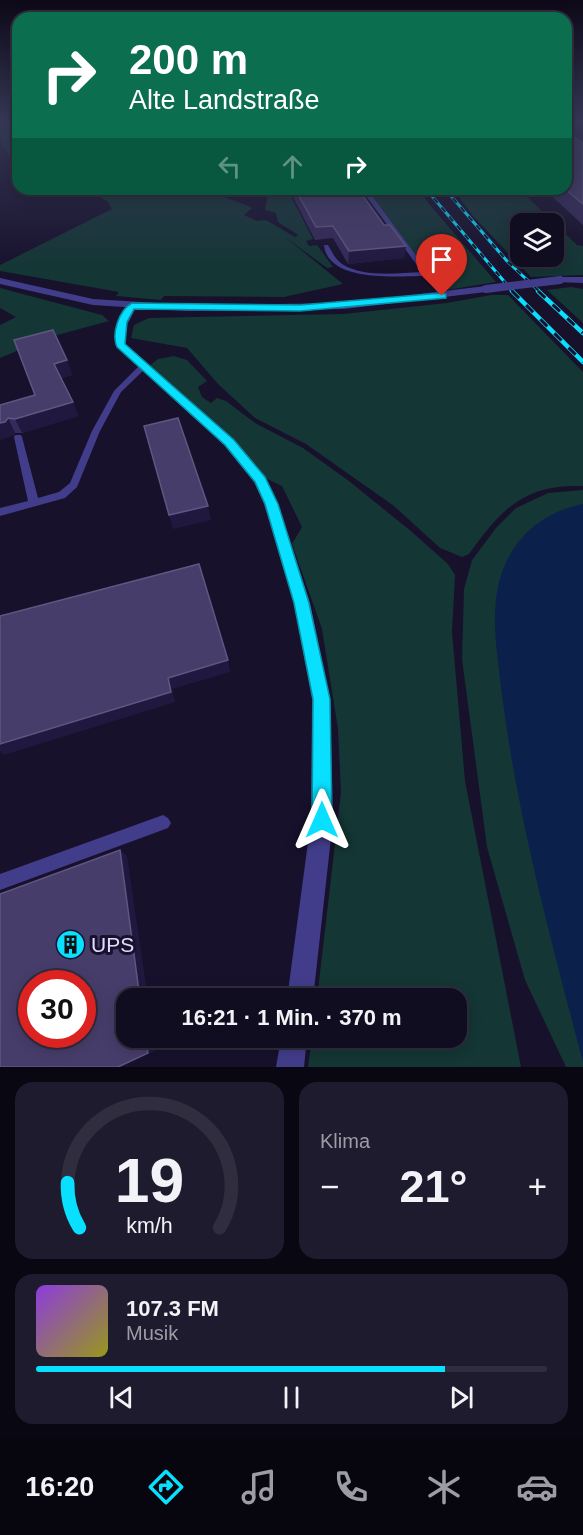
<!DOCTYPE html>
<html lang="de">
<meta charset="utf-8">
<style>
body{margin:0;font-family:Arial,sans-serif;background:#1e1b2e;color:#f1f3f6;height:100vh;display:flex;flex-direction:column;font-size:22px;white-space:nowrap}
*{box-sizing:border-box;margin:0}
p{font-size:20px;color:#9c9ca5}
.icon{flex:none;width:33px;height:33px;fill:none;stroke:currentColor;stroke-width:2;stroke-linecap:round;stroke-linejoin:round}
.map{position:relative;height:1067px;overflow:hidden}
.panel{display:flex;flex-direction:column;gap:15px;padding:15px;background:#090712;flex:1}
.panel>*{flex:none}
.top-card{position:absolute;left:12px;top:12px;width:560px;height:183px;border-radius:18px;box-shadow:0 3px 15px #0003,0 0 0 2px #302d3f;background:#0b6e4f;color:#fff;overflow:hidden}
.fabs{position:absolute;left:510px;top:213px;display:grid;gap:12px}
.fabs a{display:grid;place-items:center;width:54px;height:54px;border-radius:12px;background:#110d21;box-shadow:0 3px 15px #0003,0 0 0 2px #302d3f;font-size:30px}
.speed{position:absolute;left:18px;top:970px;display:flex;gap:12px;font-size:30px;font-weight:700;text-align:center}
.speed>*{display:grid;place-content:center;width:78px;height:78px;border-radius:50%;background:#110d21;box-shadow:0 3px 15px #0003,0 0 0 2px #302d3f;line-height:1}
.speed .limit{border:9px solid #d22;background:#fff;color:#111}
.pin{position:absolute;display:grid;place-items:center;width:51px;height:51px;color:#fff;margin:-62px -26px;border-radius:50% 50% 50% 0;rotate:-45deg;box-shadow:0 0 6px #0007}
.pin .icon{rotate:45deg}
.me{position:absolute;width:66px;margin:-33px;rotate:0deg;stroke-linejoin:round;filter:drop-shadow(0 0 4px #0008)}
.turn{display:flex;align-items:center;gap:21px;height:126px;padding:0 18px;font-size:27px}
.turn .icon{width:78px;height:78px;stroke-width:2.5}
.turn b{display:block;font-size:42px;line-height:51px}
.lanes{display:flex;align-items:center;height:57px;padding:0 18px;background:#0003;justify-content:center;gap:30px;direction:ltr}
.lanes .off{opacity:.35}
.big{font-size:45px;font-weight:700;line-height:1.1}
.panel .widget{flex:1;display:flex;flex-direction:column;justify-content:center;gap:9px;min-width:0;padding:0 21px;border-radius:18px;background:#1e1b2e}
.panel .dial{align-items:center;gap:0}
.dial svg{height:156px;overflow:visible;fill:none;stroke:#302d3f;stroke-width:7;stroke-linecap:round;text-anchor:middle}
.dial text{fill:#f1f3f6;stroke:none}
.song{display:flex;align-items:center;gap:18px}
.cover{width:72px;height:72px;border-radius:9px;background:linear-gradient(135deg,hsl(270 70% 55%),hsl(60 70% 35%))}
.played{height:6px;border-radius:3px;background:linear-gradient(90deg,#09dffe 80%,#302d3f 80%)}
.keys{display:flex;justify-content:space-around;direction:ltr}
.heat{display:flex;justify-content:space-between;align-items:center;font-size:33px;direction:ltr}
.panel .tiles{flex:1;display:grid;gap:15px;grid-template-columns:1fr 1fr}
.widget:last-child{grid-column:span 2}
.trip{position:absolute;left:116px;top:988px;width:351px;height:60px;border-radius:18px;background:#110d21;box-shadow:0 3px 15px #0003,0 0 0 2px #302d3f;font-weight:700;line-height:60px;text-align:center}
.tab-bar{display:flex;height:96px;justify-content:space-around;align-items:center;background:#07050d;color:#9c9ca5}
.tab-bar .icon{width:42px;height:42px}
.tab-bar .current{color:#09dffe}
.tab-bar b{font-size:27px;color:#f1f3f6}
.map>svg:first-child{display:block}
</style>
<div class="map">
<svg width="583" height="1067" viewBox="0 0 583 1067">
<rect width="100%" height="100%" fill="#17112c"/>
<path fill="#143635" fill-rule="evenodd" d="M0 120H18V161C0 152 0 140 0 120Z
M89 189H203L246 205 252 208 244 215 257 221 266 220 295 237 298 235 278 222 276 213 265 210 268 194 264 189H287L313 239 306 241 309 246 317 245 333 267 327 268 285 237 343 284 284 297 164 296 161 300 116 296 119 292 0 271V265L112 209 108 202Z
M366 189H419L429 204 496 282 441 291Z
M453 189H519L577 245 583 246V275L531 277 473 216ZM520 224H554V256H520Z
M571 287 583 289V323L547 290Z
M0 288 102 315 109 321 50 337 0 358V325L16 317 0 308Z
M491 295H508L583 372V486C523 484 501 510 469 554L462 557 440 548 394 506 306 444 255 418 218 384 187 348 131 338 134 325 149 318 343 314 447 303Z
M174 356 187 360 207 381 198 387 202 397 211 403 217 398 226 401 255 423 303 448 349 481 412 532 448 564 455 575 452 632 465 781 521 1067H308L312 1038H456V999H317L341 792 338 729 322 629 292 544 302 527 282 486 263 477 149 366 158 359Z
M583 490V1067H566L525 980 487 847 462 659 464 589 472 560 496 528 516 508 548 493Z"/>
<path fill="#0b214b" d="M583 504V1062C551 941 518 820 502 695 498 658 490 619 499 582 510 540 541 512 583 504Z"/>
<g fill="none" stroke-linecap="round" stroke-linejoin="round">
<path fill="#423d8a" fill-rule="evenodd" d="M361 189H367L445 295V297H441L425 276C397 276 328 283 324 245H328C332 252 335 259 342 264 364 278 398 273 422 272Z
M141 364H147L148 366 121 392 100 431 77 487 65 498 0 516V508L28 501 14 437 15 435H21L22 437 38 498 59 492 70 483 92 431 114 391Z
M163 815 168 818 171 823 168 828 0 890V874Z"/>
<path fill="#423d8a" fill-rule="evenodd" d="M129 304 137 306 127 325 125 344 234 439 265 477 278 504 310 603 330 699 333 820 313 999H287L311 820 312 699 294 603 264 504 254 482 224 445 115 345 116 325Z
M281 1038H307L304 1067H276Z"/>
<path fill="#423d8a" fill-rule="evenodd" d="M560 277H583V283L557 282 555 280Z
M0 278 93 299 188 305 344 303 486 286 491 289 486 292 344 309 188 311 93 305 0 284Z"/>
<defs>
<path id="rail-far1" d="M426 189 513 292
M445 189 507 261 540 292"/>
<path id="rail" d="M512 291 583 362
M538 291 583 333"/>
</defs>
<use href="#rail-far1" stroke="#09dffe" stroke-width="3"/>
<use href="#rail" stroke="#09dffe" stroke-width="4.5"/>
<use href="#rail-far1" stroke="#17112c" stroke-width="2" stroke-dasharray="6" stroke-linecap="butt"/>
<use href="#rail" stroke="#17112c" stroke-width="3" stroke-dasharray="10" stroke-linecap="butt"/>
<path stroke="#423d8a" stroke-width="8" d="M486 289 560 280"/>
</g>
<path fill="#352a59" d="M583 143V225L544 189H566Z
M293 189H358L384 225 406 246 404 258 348 264 333 238 315 240 293 197Z
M67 360 72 375 61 378 73 402 78 416 22 433H15L12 436 0 405 35 395Z"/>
<path fill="#211840" d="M406 246 404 258 348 264 349 251Z
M67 360 72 375 60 378 54 364Z
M73 402 78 416 22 433 15 419Z
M8 418 15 433 12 436 0 440V423Z
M208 506 211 520 173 529 169 515Z
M228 660 230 672 172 689 175 702 4 755 0 751V744L168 678Z
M120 850 127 856 148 999H140Z
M146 1038H154L155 1051 118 1067Z"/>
<path fill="#473d6b" stroke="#605682" stroke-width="1.5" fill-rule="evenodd" d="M566 133H568L583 143V204L565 189Z
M295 189H358L384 225H390L406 246 349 251 333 226 316 227Z
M53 330 67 360 54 364 73 402 15 419 8 418 5 422 0 423V405L35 395 14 340Z
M178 418 208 506 169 515 144 426Z
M199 564 228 660 168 678 171 692 0 744V616Z
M120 850 140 999H126V1038H146L148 1053 118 1067H0V894ZM32 984H82V1035H32Z"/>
<linearGradient id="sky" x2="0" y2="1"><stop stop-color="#0d0918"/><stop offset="0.45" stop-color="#363856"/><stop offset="1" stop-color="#363856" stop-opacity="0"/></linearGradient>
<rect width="583" height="269" fill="url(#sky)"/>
<path fill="#09dffe" stroke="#0691a5" stroke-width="1.5" d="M442 293 446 294V298L300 311 134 309 127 322 125 344 234 440 265 477 278 504 309 603 330 699 332 820 329 827 322 830 315 827 312 820 313 699 294 603 265 504 255 482 225 445 117 347C111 334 119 310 132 303L300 305Z"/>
<defs>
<symbol id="building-disc" viewBox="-11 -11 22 22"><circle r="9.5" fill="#09dffe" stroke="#17112c"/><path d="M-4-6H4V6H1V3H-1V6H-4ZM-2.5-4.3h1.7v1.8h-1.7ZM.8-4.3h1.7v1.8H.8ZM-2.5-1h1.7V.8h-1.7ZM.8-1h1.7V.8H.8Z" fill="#111"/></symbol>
</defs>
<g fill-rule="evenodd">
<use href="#building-disc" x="54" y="928" width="33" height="33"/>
</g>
<g text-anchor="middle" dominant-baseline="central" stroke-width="6" stroke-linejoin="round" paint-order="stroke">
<g font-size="21" fill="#e1dcff" stroke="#17112c" text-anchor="start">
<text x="91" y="944">UPS</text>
</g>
</g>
</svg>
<div class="fabs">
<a><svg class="icon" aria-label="layers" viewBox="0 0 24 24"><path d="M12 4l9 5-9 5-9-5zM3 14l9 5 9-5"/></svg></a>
</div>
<div class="speed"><div class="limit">30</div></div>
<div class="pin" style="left:442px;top:296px;background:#d93025"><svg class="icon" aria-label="arrive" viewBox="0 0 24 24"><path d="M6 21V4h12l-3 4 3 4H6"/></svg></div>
<svg class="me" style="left:322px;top:820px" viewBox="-20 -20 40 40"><path d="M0-17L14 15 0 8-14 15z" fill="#09dffe" stroke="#fff" stroke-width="4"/></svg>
<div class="trip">16:21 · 1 Min. · 370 m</div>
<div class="top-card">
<div class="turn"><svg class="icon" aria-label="right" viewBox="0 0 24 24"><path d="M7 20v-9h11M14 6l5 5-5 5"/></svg><div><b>200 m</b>Alte Landstraße</div></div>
<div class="lanes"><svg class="icon off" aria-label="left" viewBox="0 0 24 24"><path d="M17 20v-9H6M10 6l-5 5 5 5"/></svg><svg class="icon off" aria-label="ahead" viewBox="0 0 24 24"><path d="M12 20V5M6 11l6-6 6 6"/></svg><svg class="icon" aria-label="right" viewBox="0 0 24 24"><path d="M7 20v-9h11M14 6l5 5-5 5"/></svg></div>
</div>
</div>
<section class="panel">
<div class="tiles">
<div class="widget dial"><svg viewBox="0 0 100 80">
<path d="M14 69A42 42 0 1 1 86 69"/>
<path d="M14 69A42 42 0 0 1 8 46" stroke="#09dffe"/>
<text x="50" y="56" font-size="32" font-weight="700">19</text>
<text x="50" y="72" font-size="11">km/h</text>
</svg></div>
<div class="widget"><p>Klima</p>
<div class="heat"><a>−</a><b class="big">21°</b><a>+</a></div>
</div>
<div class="widget">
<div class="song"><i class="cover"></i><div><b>107.3 FM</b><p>Musik</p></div></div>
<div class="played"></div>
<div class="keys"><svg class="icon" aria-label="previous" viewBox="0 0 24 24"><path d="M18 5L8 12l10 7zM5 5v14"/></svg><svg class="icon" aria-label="pause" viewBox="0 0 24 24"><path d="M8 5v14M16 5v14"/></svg><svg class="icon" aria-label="next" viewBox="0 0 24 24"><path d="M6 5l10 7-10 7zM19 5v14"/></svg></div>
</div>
</div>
</section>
<nav class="tab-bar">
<b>16:20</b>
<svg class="icon current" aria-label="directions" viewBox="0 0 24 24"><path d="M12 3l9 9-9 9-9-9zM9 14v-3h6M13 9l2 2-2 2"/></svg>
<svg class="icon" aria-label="music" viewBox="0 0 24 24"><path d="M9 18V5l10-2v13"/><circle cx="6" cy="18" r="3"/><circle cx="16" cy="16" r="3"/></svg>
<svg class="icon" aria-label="phone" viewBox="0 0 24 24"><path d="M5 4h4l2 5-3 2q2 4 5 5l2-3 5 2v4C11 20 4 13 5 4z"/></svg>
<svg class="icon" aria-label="climate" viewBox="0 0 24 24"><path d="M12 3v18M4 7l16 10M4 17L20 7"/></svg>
<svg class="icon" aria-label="car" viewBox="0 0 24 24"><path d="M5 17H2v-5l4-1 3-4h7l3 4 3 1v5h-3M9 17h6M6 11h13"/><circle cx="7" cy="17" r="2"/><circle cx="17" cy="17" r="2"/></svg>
</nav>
